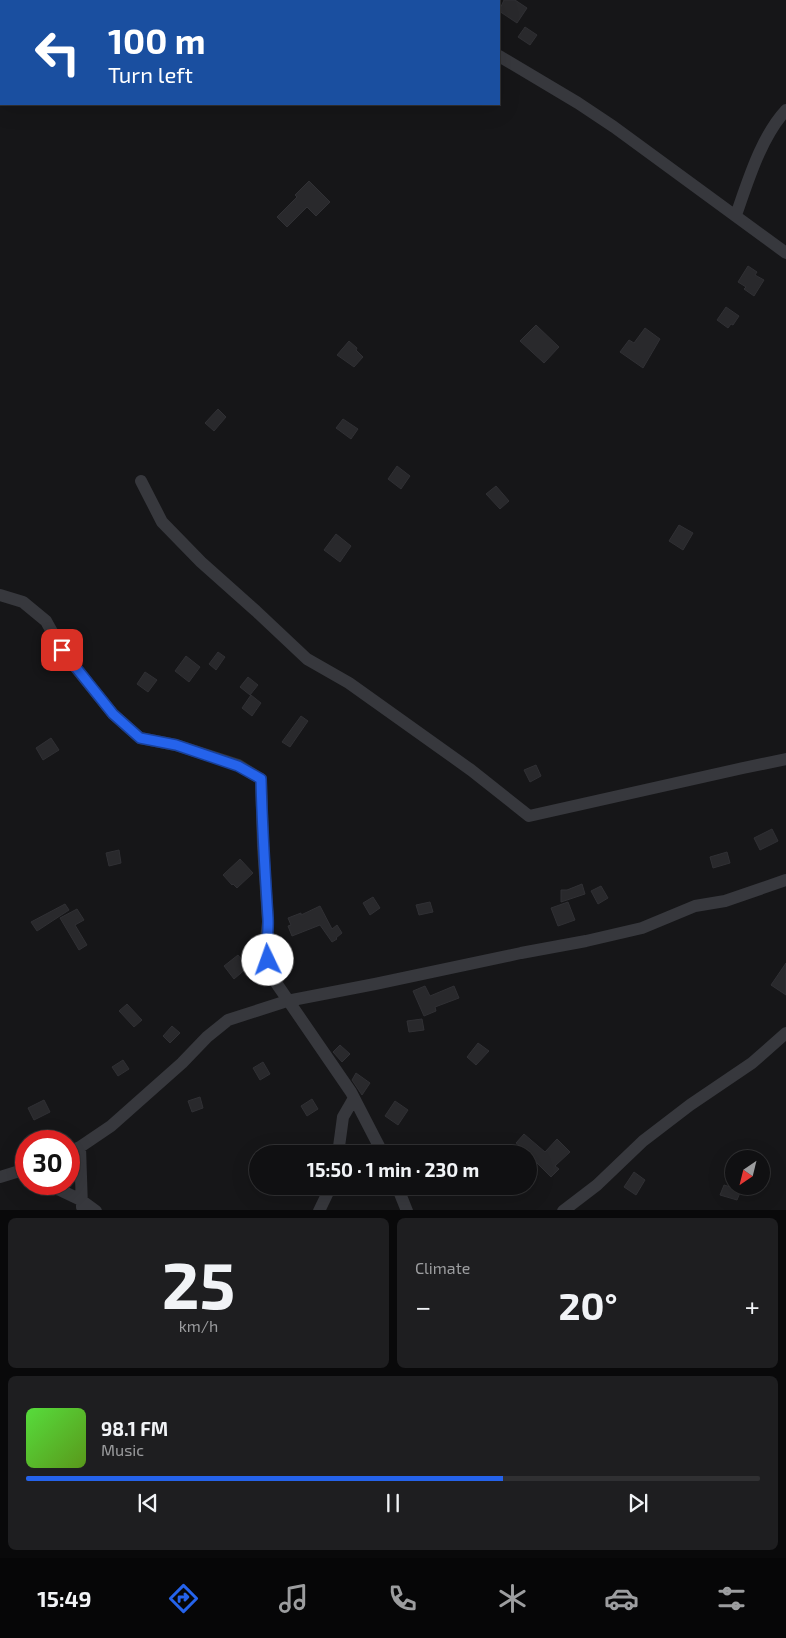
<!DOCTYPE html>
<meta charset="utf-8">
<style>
body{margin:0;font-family:"Exo 2",sans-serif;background:#1e1e20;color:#f1f3f6;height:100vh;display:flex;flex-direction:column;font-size:19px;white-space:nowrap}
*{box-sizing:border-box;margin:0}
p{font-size:16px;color:#9c9d9f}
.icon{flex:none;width:28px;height:28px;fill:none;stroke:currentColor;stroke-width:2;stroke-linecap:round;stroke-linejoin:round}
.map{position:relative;height:1210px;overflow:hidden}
.details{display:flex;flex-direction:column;gap:8px;padding:8px;background:#09090a;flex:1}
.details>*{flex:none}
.top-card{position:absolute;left:0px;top:0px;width:500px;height:105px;box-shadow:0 5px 20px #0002,0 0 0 1px #303032;background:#1a4fa0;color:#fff;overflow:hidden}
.needle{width:32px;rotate:215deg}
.fabs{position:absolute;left:725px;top:1150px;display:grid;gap:10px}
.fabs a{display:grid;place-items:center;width:45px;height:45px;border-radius:50%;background:#101012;box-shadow:0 5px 20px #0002,0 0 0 1px #303032;font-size:25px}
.speed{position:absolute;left:15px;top:1130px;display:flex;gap:10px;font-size:25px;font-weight:700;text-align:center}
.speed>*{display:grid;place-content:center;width:65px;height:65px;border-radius:50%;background:#101012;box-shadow:0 5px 20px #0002,0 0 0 1px #303032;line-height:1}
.speed .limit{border:8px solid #d22;background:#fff;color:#111}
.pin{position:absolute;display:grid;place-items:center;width:42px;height:42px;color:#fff;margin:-21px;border-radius:10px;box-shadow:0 2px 8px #0006}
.me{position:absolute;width:55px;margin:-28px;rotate:357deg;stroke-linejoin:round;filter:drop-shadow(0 0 4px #0008)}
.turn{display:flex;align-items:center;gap:18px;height:105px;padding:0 25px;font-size:22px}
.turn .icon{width:65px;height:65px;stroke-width:2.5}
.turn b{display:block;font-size:35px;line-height:42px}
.big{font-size:38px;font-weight:700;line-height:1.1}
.details .widget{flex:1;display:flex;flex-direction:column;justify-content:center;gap:8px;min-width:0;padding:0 18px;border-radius:8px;background:#1e1e20}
.details .dial{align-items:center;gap:0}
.dial b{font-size:65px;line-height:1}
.song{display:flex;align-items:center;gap:15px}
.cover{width:60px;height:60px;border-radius:8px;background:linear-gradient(135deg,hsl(110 70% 55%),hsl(90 70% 35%))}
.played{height:5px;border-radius:2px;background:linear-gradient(90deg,#2563eb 65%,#303032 65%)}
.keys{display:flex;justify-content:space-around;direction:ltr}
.heat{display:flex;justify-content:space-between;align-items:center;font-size:28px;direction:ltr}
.details .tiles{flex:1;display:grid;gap:8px;grid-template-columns:1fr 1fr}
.widget:last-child{grid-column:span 2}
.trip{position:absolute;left:249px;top:1145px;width:288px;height:50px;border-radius:25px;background:#101012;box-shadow:0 5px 20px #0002,0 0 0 1px #303032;font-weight:700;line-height:50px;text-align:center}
.tab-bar{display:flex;height:80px;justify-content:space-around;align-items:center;background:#060607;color:#9c9d9f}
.tab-bar .icon{width:35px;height:35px}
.tab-bar .current{color:#2563eb}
.tab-bar b{font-size:22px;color:#f1f3f6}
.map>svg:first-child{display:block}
</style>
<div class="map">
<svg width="786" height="1211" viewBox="0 0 786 1211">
<rect width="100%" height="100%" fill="#161618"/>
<path fill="#29292c" stroke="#303034" d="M504 0H515L527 8 517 23 499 11Z
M525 27 537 35 530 45 518 37Z
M309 181 330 202 316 216 307 207 287 227 277 217 297 197 295 195Z
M748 266 757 272 755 275 764 280 754 296 744 289 746 287 738 282Z
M726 307 739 316 733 325 731 324 728 328 717 320Z
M536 325 559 347 544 363 520 341Z
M645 328 660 339 643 368 620 352 629 340 634 343Z
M349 341 357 348 356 350 363 357 354 367 337 355Z
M218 409 226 417 214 431 205 423Z
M343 419 358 429 351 439 336 428Z
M397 466 410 476 401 489 388 479Z
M496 486 509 501 500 509 486 494Z
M679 525 693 533 683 550 669 541Z
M336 534 351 546 340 562 324 550Z
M218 652 225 657 216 670 209 664Z
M186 656 200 667 189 682 175 671Z
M145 672 157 680 148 692 137 684Z
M248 677 258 685 250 695 240 687Z
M251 695 261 703 252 716 242 708Z
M301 716 308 721 290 747 282 742Z
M51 738 59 750 43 760 36 748Z
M536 765 541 776 530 782 524 770Z
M772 829 778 841 760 850 754 838Z
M119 850 121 863 109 866 106 853Z
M727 852 730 863 713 868 710 857Z
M240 859 253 873 237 888 233 884 232 885 223 875Z
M582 884 585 894 561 902V890H567Z
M601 886 608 898 598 904 591 891Z
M373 897 380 908 370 915 363 903Z
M430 902 433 912 419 915 416 905Z
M568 902 575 920 558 926 551 908Z
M65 904 69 910 37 931 31 922Z
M320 906 332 929 337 925 342 933 336 938 337 939 332 942 320 925 292 936 288 926 291 925 288 918 301 913V915Z
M77 909 84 920 75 925 87 945 79 950 60 918Z
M238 955 248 967 234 979 224 966Z
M786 963V995L771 985Z
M425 986 430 996 454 986 459 998 435 1007 436 1011 424 1016 413 991Z
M127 1004 142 1020 134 1027 119 1011Z
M422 1019 424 1030 409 1032 407 1021Z
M172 1026 180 1033 170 1043 163 1036Z
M478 1043 489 1051 476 1065 467 1057Z
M340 1045 350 1054 342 1062 333 1052Z
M123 1060 129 1069 118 1076 112 1067Z
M263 1062 270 1074 260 1080 253 1068Z
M356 1073 370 1083 362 1095 352 1080Z
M200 1097 203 1108 192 1112 188 1101Z
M312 1099 318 1109 307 1116 301 1106Z
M44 1100 50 1112 34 1120 28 1108Z
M395 1101 408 1110 398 1125 385 1116Z
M524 1134 545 1152 557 1139 570 1152 555 1166 559 1169 551 1177 531 1157 533 1156 516 1143Z
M634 1172 645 1180 636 1195 624 1187Z
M724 1185 741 1190 737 1200 720 1195Z"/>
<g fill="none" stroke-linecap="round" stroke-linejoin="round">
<path stroke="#37383d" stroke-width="12" d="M423 0 424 1
M499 56 578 103 614 127 786 253
M736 215C748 181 761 137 786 110
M141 481 162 522 201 562 256 611 307 659 349 683 471 770 529 816 743 768 786 759
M0 595 23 602 46 621 62 650 80 673 113 714 140 738 176 745 238 765 261 779 263 846 268 922 265 947 270 974 351 1092 383 1154
M80 1147 82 1207
M69 1152 80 1147 111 1126 182 1063 207 1037 228 1020 287 1001 375 984 521 953 586 941 642 928 695 906 725 901 786 880
M338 1154 343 1117 354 1098
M0 1177 26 1169
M32 1184 60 1190 81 1200 96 1211
M397 1186 407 1211
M319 1211 331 1186
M563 1211 597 1185 643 1141 690 1105 752 1063 786 1033"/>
</g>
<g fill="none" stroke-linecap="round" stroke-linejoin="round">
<defs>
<path id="route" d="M62 650 113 714 140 738 176 745 238 766 261 779C262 826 265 872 268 918 269 934 265 944 268 960"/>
</defs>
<use href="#route" stroke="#184099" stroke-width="12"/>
<use href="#route" stroke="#2563eb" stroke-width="9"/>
</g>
</svg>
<div class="fabs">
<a><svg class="needle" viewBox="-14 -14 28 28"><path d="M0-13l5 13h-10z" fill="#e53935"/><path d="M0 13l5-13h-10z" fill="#9c9d9f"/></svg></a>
</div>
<div class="speed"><div class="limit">30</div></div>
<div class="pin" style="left:62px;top:650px;background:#d93025"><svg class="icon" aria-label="arrive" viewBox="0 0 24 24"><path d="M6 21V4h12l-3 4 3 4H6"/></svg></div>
<svg class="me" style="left:268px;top:960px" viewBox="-20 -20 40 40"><circle r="19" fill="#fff"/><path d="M0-13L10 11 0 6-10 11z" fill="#2563eb"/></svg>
<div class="trip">15:50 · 1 min · 230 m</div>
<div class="top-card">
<div class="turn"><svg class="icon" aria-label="left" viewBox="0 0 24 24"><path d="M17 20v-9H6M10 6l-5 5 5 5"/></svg><div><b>100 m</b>Turn left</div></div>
</div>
</div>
<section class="details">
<div class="tiles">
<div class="widget dial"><b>25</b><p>km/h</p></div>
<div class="widget"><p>Climate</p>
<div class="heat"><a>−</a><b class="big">20°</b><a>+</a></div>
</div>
<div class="widget">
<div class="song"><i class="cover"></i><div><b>98.1 FM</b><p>Music</p></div></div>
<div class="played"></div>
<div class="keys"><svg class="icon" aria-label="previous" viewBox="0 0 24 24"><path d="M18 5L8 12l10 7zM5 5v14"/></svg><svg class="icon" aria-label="pause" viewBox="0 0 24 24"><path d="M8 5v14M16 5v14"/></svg><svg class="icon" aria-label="next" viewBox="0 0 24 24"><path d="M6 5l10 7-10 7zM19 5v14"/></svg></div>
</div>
</div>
</section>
<nav class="tab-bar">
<b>15:49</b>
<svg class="icon current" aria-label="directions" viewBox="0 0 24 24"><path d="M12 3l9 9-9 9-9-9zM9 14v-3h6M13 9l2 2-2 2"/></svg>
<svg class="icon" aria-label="music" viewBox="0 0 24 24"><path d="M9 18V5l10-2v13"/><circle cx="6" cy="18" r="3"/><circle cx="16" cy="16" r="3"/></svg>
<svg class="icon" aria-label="phone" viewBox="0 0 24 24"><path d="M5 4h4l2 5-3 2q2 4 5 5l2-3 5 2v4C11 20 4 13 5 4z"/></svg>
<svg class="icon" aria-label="climate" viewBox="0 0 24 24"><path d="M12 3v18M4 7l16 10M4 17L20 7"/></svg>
<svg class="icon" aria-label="car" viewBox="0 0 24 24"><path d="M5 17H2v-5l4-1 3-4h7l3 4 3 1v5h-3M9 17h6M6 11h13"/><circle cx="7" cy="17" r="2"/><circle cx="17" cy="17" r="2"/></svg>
<svg class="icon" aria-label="filters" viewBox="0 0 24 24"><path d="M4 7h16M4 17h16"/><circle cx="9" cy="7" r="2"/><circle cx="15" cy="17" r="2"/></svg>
</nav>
